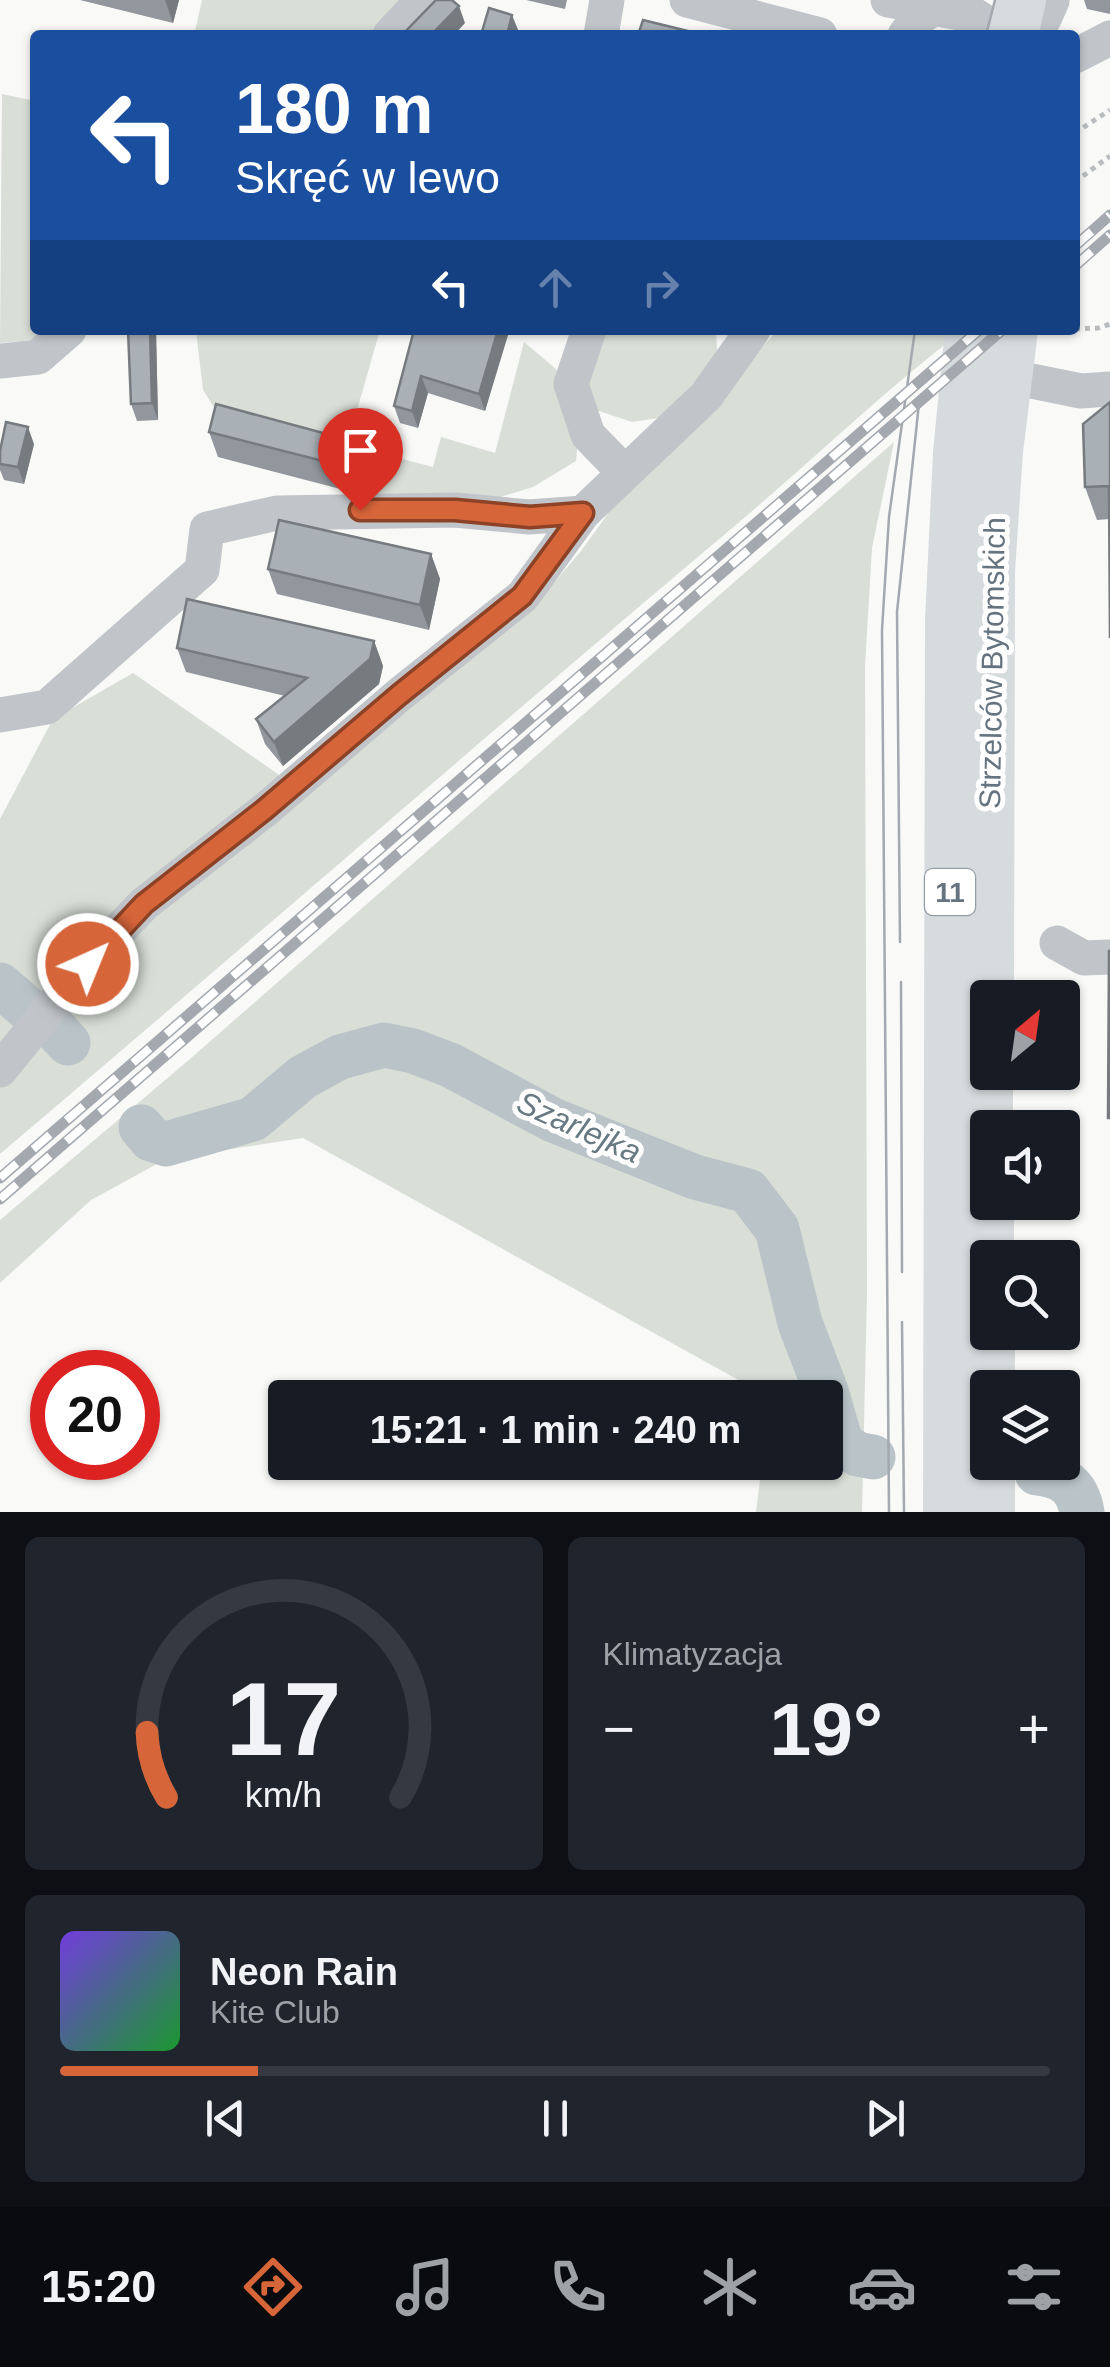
<!DOCTYPE html>
<html lang="pl">
<meta charset="utf-8">
<style>
body{margin:0;font-family:Helvetica,sans-serif;background:#20242c;color:#f1f3f6;height:100vh;display:flex;flex-direction:column;font-size:38px;white-space:nowrap}
*{box-sizing:border-box;margin:0}
p{font-size:32px;color:#9ea1a6}
.icon{flex:none;width:55px;height:55px;fill:none;stroke:currentColor;stroke-width:2;stroke-linecap:round;stroke-linejoin:round}
.map{position:relative;height:1512px;overflow:hidden}
.sheet{display:flex;flex-direction:column;gap:25px;padding:25px;background:#0d0f14;flex:1}
.sheet>*{flex:none}
.hud{position:absolute;left:30px;top:30px;width:1050px;height:305px;border-radius:10px;box-shadow:0 2px 8px #0004;background:#1a4fa0;color:#fff;overflow:hidden}
.needle{width:65px;rotate:29deg}
.fabs{position:absolute;left:970px;top:980px;display:grid;gap:20px}
.fabs a{display:grid;place-items:center;width:110px;height:110px;border-radius:10px;background:#171b24;box-shadow:0 2px 8px #0004;font-size:50px}
.speed{position:absolute;left:30px;top:1350px;display:flex;gap:20px;font-size:50px;font-weight:700;text-align:center}
.speed>*{display:grid;place-content:center;width:130px;height:130px;border-radius:50%;background:#171b24;box-shadow:0 2px 8px #0004;line-height:1}
.speed .limit{border:15px solid #d22;background:#fff;color:#111}
.pin{position:absolute;display:grid;place-items:center;width:85px;height:85px;color:#fff;margin:-102px -42px;border-radius:50% 50% 50% 0;rotate:-45deg;box-shadow:0 0 10px #0007}
.pin .icon{rotate:45deg}
.me{position:absolute;width:110px;margin:-55px;rotate:44deg;stroke-linejoin:round;filter:drop-shadow(0 0 8px #0008)}
.turn{display:flex;align-items:center;gap:35px;height:210px;padding:0 40px;font-size:45px}
.turn .icon{width:130px;height:130px;stroke-width:2.5}
.turn b{display:block;font-size:70px;line-height:85px}
.lanes{display:flex;align-items:center;height:95px;padding:0 40px;background:#0003;justify-content:center;gap:50px;direction:ltr}
.lanes .off{opacity:.35}
.big{font-size:75px;font-weight:700;line-height:1.1}
.sheet .tile{flex:1;display:flex;flex-direction:column;justify-content:center;gap:15px;min-width:0;padding:0 35px;border-radius:15px;background:#20242c}
.sheet .dial{align-items:center;gap:0}
.dial svg{height:260px;overflow:visible;fill:none;stroke:#363941;stroke-width:7;stroke-linecap:round;text-anchor:middle}
.dial text{fill:#f1f3f6;stroke:none}
.song{display:flex;align-items:center;gap:30px}
.cover{width:120px;height:120px;border-radius:15px;background:linear-gradient(135deg,hsl(260 70% 55%),hsl(130 70% 35%))}
.played{height:10px;border-radius:5px;background:linear-gradient(90deg,#d7653a 20%,#363941 20%)}
.keys{display:flex;justify-content:space-around;direction:ltr}
.heat{display:flex;justify-content:space-between;align-items:center;font-size:55px;direction:ltr}
.sheet .tiles{flex:1;display:grid;gap:25px;grid-template-columns:1fr 1fr}
.tile:last-child{grid-column:span 2}
.trip{position:absolute;left:268px;top:1380px;width:575px;height:100px;border-radius:10px;background:#171b24;box-shadow:0 2px 8px #0004;font-weight:700;line-height:100px;text-align:center}
.tabs{display:flex;height:160px;justify-content:space-around;align-items:center;background:#090b0e;color:#9ea1a6}
.tabs .icon{width:70px;height:70px}
.tabs .active{color:#d7653a}
.tabs b{font-size:45px;color:#f1f3f6}
.map>svg:first-child{display:block}
</style>
<div class="map">
<svg width="1110" height="1512" viewBox="0 0 1110 1512">
<rect width="100%" height="100%" fill="#f9f9f8"/>
<path fill="#d9ded7" d="M202 0H407L372 35H219L195 31Z
M2 94 35 101V330H53L43 339 0 343Z
M196 330H380L347 445 433 467 441 437 495 453 524 342 556 369 578 438 576 461 533 487 497 498H376L367 466 226 426 203 390Z
M599 330H716L717 350 709 368 659 418 632 422 593 409 584 372Z
M778 330H958L957 335C883 392 816 457 744 518 494 728 249 943 0 1154V1080L144 924 535 605 581 551 615 504Z
M894 442 872 548 865 666 867 1293 862 1512H756L762 1463 825 1462V1398L769 1397 303 1138 166 1159 91 1200 0 1283V1220L190 1059Z
M133 673 282 777 0 1049V819L53 719Z"/>
<g fill="none" stroke-linecap="round" stroke-linejoin="round">
<path stroke="#bac4c8" stroke-width="45" d="M0 985 28 1009
M54 1028 68 1043
M141 1127 151 1139 166 1144 253 1119 303 1077 340 1057 384 1045 413 1051 450 1065 553 1120 640 1155 695 1177 748 1191 777 1229 800 1323 826 1391 841 1443 857 1454 873 1457
M1037 1473C1063 1476 1077 1485 1082 1512"/>
<path stroke="#babdc0" stroke-width="5" stroke-dasharray="5 5" stroke-linecap="butt" d="M1075 133 1110 110
M1075 182 1110 156
M1075 329 1098 328 1110 324"/>
<path stroke="#c1c5c9" stroke-width="35" d="M687 0 820 35
M888 0 976 16 1004 35
M390 35 423 0
M601 35 607 0
M905 35 918 18 934 9
M1027 35 1044 19 1052 1
M1075 56 1110 38
M589 330 571 384 588 435 625 473
M0 361 38 357 69 330
M1007 376 1081 391 1110 389
M0 715 47 707 202 570 207 529 277 513 455 510 529 517 583 513
M1057 943 1084 958 1110 957
M0 1070 87 963 144 904 265 810 399 695 523 596 583 513 706 396 753 330"/>
<path stroke="#d6dbde" stroke-width="50" d="M1013 35 1021 0
M989 998 990 571 998 451 1013 330
M988 1072V1128
M989 1202V1258
M990 1332V1388
M948 1512 950 621 958 453 970 330
M990 1512V1462"/>
<path stroke="#a3a9af" stroke-width="2.5" d="M986 35 995 0
M900 942 897 612 919 403
M901 982 902 1272
M902 1322 904 1512
M889 1512 882 630 889 517 915 330"/>
<defs>
<path id="rail" d="M1075 246 1110 215
M1075 266 1110 235
M0 1178 979 330
M0 1199 1002 330"/>
</defs>
<use href="#rail" stroke="#a3a9af" stroke-width="11"/>
<use href="#rail" stroke="#fff" stroke-width="8" stroke-dasharray="22" stroke-linecap="butt"/>
</g>
<path fill="#91979d" d="M80 0H179L173 23Z
M526 0H567L565 9Z
M1084 0H1110V14L1087 9Z
M128 330H156L158 420 137 421 131 404Z
M414 330H508L485 411 428 393 418 428 400 423 394 406Z
M1110 402 1109 519 1097 520 1085 487Z
M209 432 356 442 365 467 359 490 348 491 218 457Z
M34 444 24 484 4 480 0 470V451Z
M431 554 440 579 429 630 277 594 268 569Z
M374 641 383 666 379 684 283 766 265 744 256 719 285 696 186 672 177 648Z"/>
<path fill="#767b7f" d="M165 0H179L173 23Z
M459 6 465 23 454 35H431Z
M512 15 519 32 518 35H507Z
M150 330H156L158 420 152 403Z
M498 330H508L509 332 485 411 479 394Z
M421 376 428 393 418 428 412 411Z
M28 427 34 444 24 484 18 467Z
M356 442 365 467 359 490 350 465Z
M431 554 440 579 429 630 420 605Z
M374 641 383 666 379 684 283 766 274 742Z"/>
<path fill="#a9b0b6" stroke="#767b7f" stroke-width="2.5" d="M436 0H452L459 6 431 35H402Z
M489 8 512 15 507 35H481Z
M643 20 704 35H638Z
M128 330H150L152 403 131 404Z
M414 330H498L479 394 421 376 412 411 394 406Z
M1110 402V638L1109 486 1085 487 1083 424Z
M216 404 356 442 350 465H339L209 432Z
M6 422 28 427 18 467 0 464V451Z
M279 520 431 554 420 605 268 569Z
M187 599 374 641 370 659 274 742 256 719 307 678 177 648Z
M1109 951H1110V1118H1108Z"/>
<g fill="none" stroke-linecap="round" stroke-linejoin="round">
<defs>
<path id="route" d="M88 964 144 904 264 810 399 695 522 596 583 513 530 517 455 510H360"/>
</defs>
<use href="#route" stroke="#8c4226" stroke-width="25"/>
<use href="#route" stroke="#d7653a" stroke-width="18"/>
</g>
<g text-anchor="middle" dominant-baseline="central" stroke-width="10" stroke-linejoin="round" paint-order="stroke">
<rect fill="#fff" stroke="#949ea6" stroke-width="2.5" x="925" y="869" width="50" height="46" rx="8"/>
<g font-size="28" font-weight="bold" fill="#667480">
<text x="950" y="892">11</text>
</g>
<g font-size="30" fill="#667480" stroke="#fff">
<text transform="translate(992 663) rotate(-89)">Strzelców Bytomskich</text>
</g>
<g font-size="32" font-style="italic" fill="#677981" stroke="#fff">
<text transform="translate(579 1127) rotate(24)">Szarlejka</text>
</g>
</g>
</svg>
<div class="fabs">
<a><svg class="needle" viewBox="-14 -14 28 28"><path d="M0-13l5 13h-10z" fill="#e53935"/><path d="M0 13l5-13h-10z" fill="#9ea1a6"/></svg></a>
<a><svg class="icon" aria-label="sound" viewBox="0 0 24 24"><path d="M4 9h4l5-4v14l-5-4H4zM17 9q2 3 0 6"/></svg></a>
<a><svg class="icon" aria-label="search" viewBox="0 0 24 24"><circle cx="10" cy="10" r="6"/><path d="M15 15l6 6"/></svg></a>
<a><svg class="icon" aria-label="layers" viewBox="0 0 24 24"><path d="M12 4l9 5-9 5-9-5zM3 14l9 5 9-5"/></svg></a>
</div>
<div class="speed"><div class="limit">20</div></div>
<div class="pin" style="left:360px;top:510px;background:#d93025"><svg class="icon" aria-label="arrive" viewBox="0 0 24 24"><path d="M6 21V4h12l-3 4 3 4H6"/></svg></div>
<svg class="me" style="left:88px;top:964px" viewBox="-20 -20 40 40"><circle r="17" fill="#d7653a" stroke="#fff" stroke-width="3"/><path d="M0-11L8 9 0 5-8 9z" fill="#fff"/></svg>
<div class="trip">15:21 · 1 min · 240 m</div>
<div class="hud">
<div class="turn"><svg class="icon" aria-label="left" viewBox="0 0 24 24"><path d="M17 20v-9H6M10 6l-5 5 5 5"/></svg><div><b>180 m</b>Skręć w lewo</div></div>
<div class="lanes"><svg class="icon" aria-label="left" viewBox="0 0 24 24"><path d="M17 20v-9H6M10 6l-5 5 5 5"/></svg><svg class="icon off" aria-label="ahead" viewBox="0 0 24 24"><path d="M12 20V5M6 11l6-6 6 6"/></svg><svg class="icon off" aria-label="right" viewBox="0 0 24 24"><path d="M7 20v-9h11M14 6l5 5-5 5"/></svg></div>
</div>
</div>
<section class="sheet">
<div class="tiles">
<div class="tile dial"><svg viewBox="0 0 100 80">
<path d="M14 69A42 42 0 1 1 86 69"/>
<path d="M14 69A42 42 0 0 1 8 49" stroke="#d7653a"/>
<text x="50" y="56" font-size="32" font-weight="700">17</text>
<text x="50" y="72" font-size="11">km/h</text>
</svg></div>
<div class="tile"><p>Klimatyzacja</p>
<div class="heat"><a>−</a><b class="big">19°</b><a>+</a></div>
</div>
<div class="tile">
<div class="song"><i class="cover"></i><div><b>Neon Rain</b><p>Kite Club</p></div></div>
<div class="played"></div>
<div class="keys"><svg class="icon" aria-label="previous" viewBox="0 0 24 24"><path d="M18 5L8 12l10 7zM5 5v14"/></svg><svg class="icon" aria-label="pause" viewBox="0 0 24 24"><path d="M8 5v14M16 5v14"/></svg><svg class="icon" aria-label="next" viewBox="0 0 24 24"><path d="M6 5l10 7-10 7zM19 5v14"/></svg></div>
</div>
</div>
</section>
<nav class="tabs">
<b>15:20</b>
<svg class="icon active" aria-label="directions" viewBox="0 0 24 24"><path d="M12 3l9 9-9 9-9-9zM9 14v-3h6M13 9l2 2-2 2"/></svg>
<svg class="icon" aria-label="music" viewBox="0 0 24 24"><path d="M9 18V5l10-2v13"/><circle cx="6" cy="18" r="3"/><circle cx="16" cy="16" r="3"/></svg>
<svg class="icon" aria-label="phone" viewBox="0 0 24 24"><path d="M5 4h4l2 5-3 2q2 4 5 5l2-3 5 2v4C11 20 4 13 5 4z"/></svg>
<svg class="icon" aria-label="climate" viewBox="0 0 24 24"><path d="M12 3v18M4 7l16 10M4 17L20 7"/></svg>
<svg class="icon" aria-label="car" viewBox="0 0 24 24"><path d="M5 17H2v-5l4-1 3-4h7l3 4 3 1v5h-3M9 17h6M6 11h13"/><circle cx="7" cy="17" r="2"/><circle cx="17" cy="17" r="2"/></svg>
<svg class="icon" aria-label="filters" viewBox="0 0 24 24"><path d="M4 7h16M4 17h16"/><circle cx="9" cy="7" r="2"/><circle cx="15" cy="17" r="2"/></svg>
</nav>
